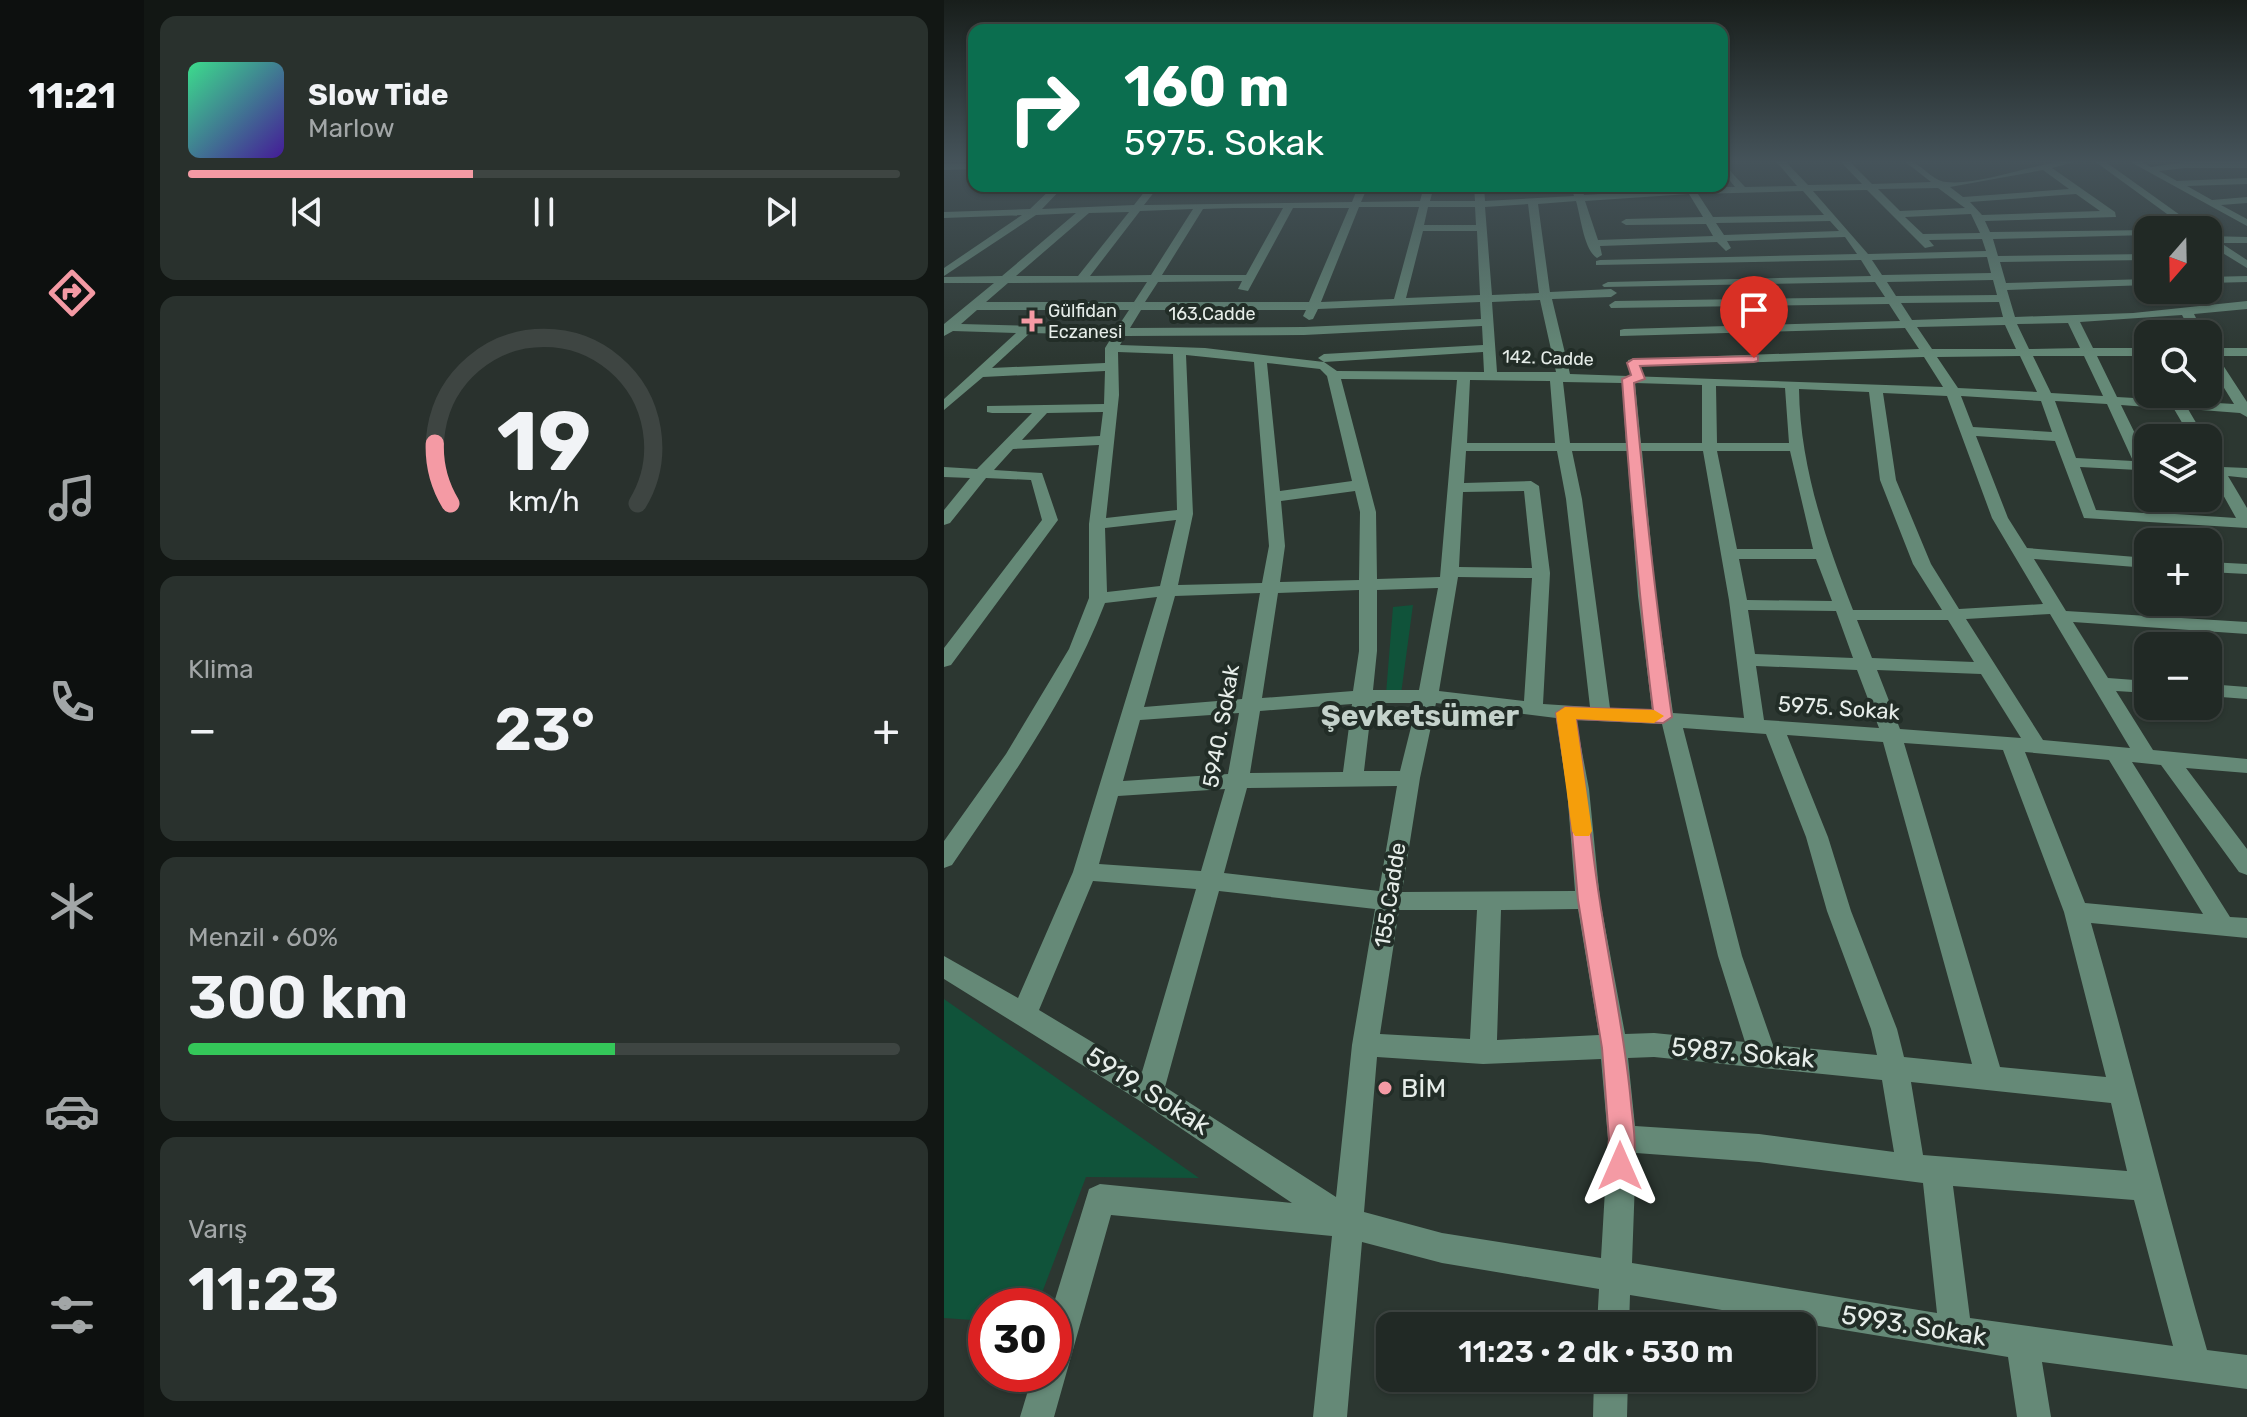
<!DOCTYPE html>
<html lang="tr">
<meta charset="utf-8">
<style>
body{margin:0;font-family:Rubik,sans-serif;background:#29312d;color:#f1f3f6;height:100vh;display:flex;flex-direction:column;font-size:30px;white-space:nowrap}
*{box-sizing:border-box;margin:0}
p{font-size:26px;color:#a2a6a7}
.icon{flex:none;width:44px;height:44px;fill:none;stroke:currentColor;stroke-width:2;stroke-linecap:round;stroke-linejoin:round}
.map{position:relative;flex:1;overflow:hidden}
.drawer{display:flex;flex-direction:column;gap:16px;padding:16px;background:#121714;width:800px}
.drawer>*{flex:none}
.banner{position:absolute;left:24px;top:24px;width:760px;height:168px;border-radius:16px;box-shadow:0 2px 6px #0004,0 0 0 2px #3e4542;background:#0b6e4f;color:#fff;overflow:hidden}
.needle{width:52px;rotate:200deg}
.buttons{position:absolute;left:1190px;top:216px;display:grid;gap:16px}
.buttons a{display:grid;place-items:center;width:88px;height:88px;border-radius:16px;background:#212925;box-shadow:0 2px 6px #0004,0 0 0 2px #3e4542;font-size:40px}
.speed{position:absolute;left:24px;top:1288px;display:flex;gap:16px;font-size:40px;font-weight:700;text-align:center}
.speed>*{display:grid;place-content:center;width:104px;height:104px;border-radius:50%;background:#212925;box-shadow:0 2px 6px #0004,0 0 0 2px #3e4542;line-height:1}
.speed .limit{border:12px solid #d22;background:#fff;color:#111}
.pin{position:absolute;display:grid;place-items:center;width:68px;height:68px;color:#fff;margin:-82px -34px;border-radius:50% 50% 50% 0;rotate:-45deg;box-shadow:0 0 8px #0007}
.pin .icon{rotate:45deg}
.me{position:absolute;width:88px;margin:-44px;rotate:0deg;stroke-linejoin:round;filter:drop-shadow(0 0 6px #0008)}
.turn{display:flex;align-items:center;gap:28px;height:168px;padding:0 24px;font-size:36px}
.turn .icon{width:104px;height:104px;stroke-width:2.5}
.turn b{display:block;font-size:56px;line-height:68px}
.big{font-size:60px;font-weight:600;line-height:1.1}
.drawer .tile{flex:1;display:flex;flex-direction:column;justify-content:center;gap:12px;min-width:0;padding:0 28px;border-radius:16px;background:#29312d}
.drawer .dial{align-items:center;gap:0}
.dial svg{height:208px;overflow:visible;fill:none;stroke:#3e4542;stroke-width:7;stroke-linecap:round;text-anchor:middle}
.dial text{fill:#f1f3f6;stroke:none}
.song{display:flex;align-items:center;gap:24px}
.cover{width:96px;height:96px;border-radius:12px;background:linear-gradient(135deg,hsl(150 70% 55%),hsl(260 70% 35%))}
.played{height:8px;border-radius:4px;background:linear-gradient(90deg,#f49aa4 40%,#3e4542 40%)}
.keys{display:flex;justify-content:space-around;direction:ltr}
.heat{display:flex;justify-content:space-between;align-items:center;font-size:44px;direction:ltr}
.charge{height:12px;border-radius:6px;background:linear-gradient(90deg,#34c759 60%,#3e4542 0)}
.trip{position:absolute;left:432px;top:1312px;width:440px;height:80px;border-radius:16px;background:#212925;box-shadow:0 2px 6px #0004,0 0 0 2px #3e4542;font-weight:600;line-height:80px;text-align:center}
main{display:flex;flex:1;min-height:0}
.tab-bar{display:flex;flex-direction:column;width:144px;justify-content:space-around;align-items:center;background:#0d100f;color:#a2a6a7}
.tab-bar .icon{width:56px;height:56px}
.tab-bar .active{color:#f49aa4}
.tab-bar b{font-size:36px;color:#f1f3f6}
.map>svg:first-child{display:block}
</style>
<main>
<nav class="tab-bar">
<b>11:21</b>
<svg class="icon active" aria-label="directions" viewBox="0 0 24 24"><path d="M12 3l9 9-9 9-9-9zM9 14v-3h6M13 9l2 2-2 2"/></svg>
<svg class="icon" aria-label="music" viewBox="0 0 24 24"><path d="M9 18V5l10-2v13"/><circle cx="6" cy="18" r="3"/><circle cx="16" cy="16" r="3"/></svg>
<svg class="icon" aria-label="phone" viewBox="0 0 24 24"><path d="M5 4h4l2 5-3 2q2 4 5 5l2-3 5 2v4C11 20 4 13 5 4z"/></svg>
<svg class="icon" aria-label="climate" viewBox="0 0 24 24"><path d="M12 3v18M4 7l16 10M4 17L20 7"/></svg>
<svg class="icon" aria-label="car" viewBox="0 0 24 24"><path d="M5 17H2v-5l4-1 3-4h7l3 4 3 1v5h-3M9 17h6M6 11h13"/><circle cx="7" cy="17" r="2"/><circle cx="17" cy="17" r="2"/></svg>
<svg class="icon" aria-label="filters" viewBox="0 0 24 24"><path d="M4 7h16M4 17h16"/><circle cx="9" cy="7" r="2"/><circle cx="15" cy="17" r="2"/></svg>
</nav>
<section class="drawer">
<div class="tile">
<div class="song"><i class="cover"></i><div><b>Slow Tide</b><p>Marlow</p></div></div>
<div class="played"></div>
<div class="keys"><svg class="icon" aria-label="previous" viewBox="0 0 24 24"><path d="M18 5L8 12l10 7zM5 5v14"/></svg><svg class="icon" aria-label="pause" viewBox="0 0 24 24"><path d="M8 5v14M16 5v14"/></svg><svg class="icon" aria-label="next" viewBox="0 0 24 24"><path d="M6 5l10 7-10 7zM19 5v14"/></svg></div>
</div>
<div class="tile dial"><svg viewBox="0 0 100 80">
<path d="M14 69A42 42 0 1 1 86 69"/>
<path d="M14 69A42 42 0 0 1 8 46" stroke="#f49aa4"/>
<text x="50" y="56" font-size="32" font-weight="700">19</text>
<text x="50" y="72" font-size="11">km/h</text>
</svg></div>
<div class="tile"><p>Klima</p>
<div class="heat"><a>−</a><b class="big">23°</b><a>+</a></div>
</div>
<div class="tile"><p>Menzil · 60%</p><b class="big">300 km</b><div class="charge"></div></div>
<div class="tile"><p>Varış</p><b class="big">11:23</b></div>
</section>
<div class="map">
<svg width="1303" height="1417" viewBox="0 0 1303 1417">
<rect width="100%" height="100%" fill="#2c3731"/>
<path fill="#10533a" d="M469 605 457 694H442L449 607Z
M0 999 255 1178 142 1177 93 1306H42V1321L0 1318Z"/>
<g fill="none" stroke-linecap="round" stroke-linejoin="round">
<path fill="#658977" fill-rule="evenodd" d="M831 160H840L864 185 918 184 895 160H904L928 184 987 182 959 160C977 160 985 180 1002 182 1039 186 1095 160 1137 160L1108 168 1171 212 1172 217 1041 221 1046 232 1208 230H1204V235L1049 239 1054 256 1204 254V260L1056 262 1062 283 1204 279V285L1063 290 1071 317 1189 313 1303 301V309L1250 314 1260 334H1248L1238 315 1136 322 1149 348H1204V356H1153L1173 397 1225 400V394H1235L1239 401 1290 404 1264 362V348H1303V356H1273L1303 402V417L1296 413 1244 409 1261 438H1247L1230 409 1177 405 1204 460V481L1199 479 1194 470 1136 467 1152 510 1215 514 1207 498H1223L1231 514 1292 518 1268 475H1264V451L1269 452 1278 467 1303 468V478L1284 476 1303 508V528L1140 518 1111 441 1032 436 1064 518 1083 548 1204 558V568L1090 559 1122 611 1303 622V634L1129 622 1164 678 1204 681V693L1172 691 1209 750 1303 759V773L1242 768 1303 849V875L1295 872 1217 765 1188 762 1286 917 1303 918V938L1147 923C1188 1065 1222 1208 1263 1350L1303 1355V1389L1098 1362 1107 1417H1073L1064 1357 686 1295 685 1326H653L655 1289 498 1263 418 1242 403 1417H369L388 1236 167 1215 110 1417H76L89 1374H110L109 1306 145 1189 156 1184 348 1203 196 1101 0 979V956L74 998 129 872 213 597 161 603C125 697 65 781 8 865L0 868V841L62 754 125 649 145 598V524L155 445 69 449 50 470 98 473 114 520 7 665 0 667V648L98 520 87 480 42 478 6 523 0 525V510L26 478 0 477V467L33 469 88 413H48L43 412V406L160 404 161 371 39 377 0 410V399L72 333 9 331 0 336V324L50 283H0V277L58 276 132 213 92 215 0 276V268L78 215 0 218V212L86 209 110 186H120L98 209 190 205 205 186H215L200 205 408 202 412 192H300L303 187 424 186 417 202 476 201 480 186H490L486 201H531L530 186H540L541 201 630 196 627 186H637L640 195 742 189 740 186 791 187 778 171V162L801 187 853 186ZM1099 170 1125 189 1019 197 1006 187ZM994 188 1021 208 956 211 934 189ZM923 190 981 248 990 246 985 240 1038 239 1042 251 924 254 869 191ZM859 191 880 215 769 217 754 194ZM745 194 759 217 682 219 677 222 682 225 762 224 769 236 654 240 641 201ZM1132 194 1156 211 1038 215 1026 202ZM632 201C637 218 640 250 653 258L658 255 656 246 773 242 782 251 787 248 783 241 901 237 913 254 656 260 652 261V265L917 260 927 276 664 282 658 285 660 287 931 282 941 297 671 301 665 305 667 308 945 304 956 321 680 329 676 330V336L961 328 975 349 689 359 684 360V366L980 357 999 387 626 374 608 299 667 297 673 293 667 289 606 292 594 204ZM584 204 595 293 548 295 541 207ZM415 207H475L450 299 377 302ZM484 207H531L532 225H480ZM290 208H339L302 275H218L259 209ZM349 208H405L365 302H201L214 282 298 281 294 289 304 291ZM249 209 207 275 146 276 196 211ZM185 212 134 276H72L145 213ZM1027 214 1036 233 979 234 961 217ZM886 221 895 231 780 235 772 223ZM479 231H533L536 295 462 298ZM1043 257 1047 273 938 275 928 260ZM1049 280 1053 295 952 296 943 282ZM203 282 190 302H42L64 283ZM596 300 612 372H553L548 302ZM536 302 537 319 360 327 186 328 197 310H362L359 316 365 320 369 319 374 309ZM1055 302 1059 317 968 320 957 303ZM33 310H185L173 328 17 324ZM1124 323 1136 348 1085 349 1073 324ZM1061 325 1072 349H988L973 327ZM538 326 539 345 380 354 374 358 380 362 539 352 540 372 393 371 380 362 261 348 176 345 181 336 360 335ZM86 333 169 335 161 348V363L48 368ZM174 352 229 354 233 510 162 518 175 395ZM242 355 310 362 325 546 318 583 234 585 249 514ZM1076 356 1093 392 1014 388 993 357ZM1089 356H1140L1159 396 1107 393ZM323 363 376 369 383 376 408 481 336 491ZM397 379 513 380 496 577 433 579 432 512ZM526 380 606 381 611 443H523ZM619 382 678 383 682 443H626ZM691 383 758 385V443H697ZM772 386 841 388 845 443H773ZM855 389 925 392 936 480 969 564 998 610H909C881 538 856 466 855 389ZM939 393 1003 396 1048 518 1099 604 1015 609 987 564 952 480ZM1017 396 1097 401 1108 432 1029 427ZM1111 401 1163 404 1189 461 1132 458ZM159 412 156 436 78 440 103 413ZM522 451H613L622 499 646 707 599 704 606 573 595 486 587 481 520 483ZM628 451H683L694 596 708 710 666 708 638 499ZM698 451H759L785 600 800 718 729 713 712 596ZM773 451H846L869 549H793ZM411 491 416 512 415 580 336 582 341 546 337 501ZM580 491 588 568 515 567 519 492ZM232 520 216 586 163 592 161 528ZM795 559H872L888 601 803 600ZM514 577 588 578 580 701 495 691ZM494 588 475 690H429L433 651V590ZM415 590V651L409 691 318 698 334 593ZM316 593 298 699 200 707 231 596ZM804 610 892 611 909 658 811 654ZM1106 614 1186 748 1099 740 1022 619ZM913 620H1004L1030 662 928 658ZM812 666 913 670 935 728 820 720ZM933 670 1037 674 1077 738 956 729ZM428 703H473L456 771H420ZM492 703 612 718 623 789 631 891 458 892 476 778ZM408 704 399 772 306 773 316 711ZM295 713 284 774 179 781 196 720ZM632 720 718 724 774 956 801 1042 710 1033 681 1034 656 900 645 789ZM739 728 822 734 862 837 883 911 927 1029 933 1055 829 1045 798 956ZM843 735 939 742 1028 1064 960 1057 953 1029 907 911 884 837ZM960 743 1059 750 1120 912 1162 1077 1056 1067ZM1081 752 1165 760 1259 914 1141 903ZM453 786 435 891 280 873 303 788ZM281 789 257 871 155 864 174 796ZM149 881 252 889 198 1072 95 1010ZM275 891 431 909 408 1045 392 1197 221 1087ZM634 909 655 1035 553 1040 557 910ZM455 910H533L526 1039 436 1034ZM433 1057 539 1064 657 1059 664 1139 657 1258 498 1233 420 1212ZM710 1057 938 1080 950 1152 815 1134 691 1126 684 1058ZM967 1082 1167 1103 1183 1171 979 1155ZM692 1153 815 1162 979 1183 993 1313 688 1263ZM1009 1186 1190 1200 1229 1346 1026 1318Z
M1149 160H1159L1257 230H1245Z
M1183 160H1194L1207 167 1241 162H1303V168H1241L1215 171 1233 181 1303 178V184L1243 186 1268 200 1303 197V203L1277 205 1303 219V226Z
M30 163V169L0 170V164Z
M1264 236 1303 237V243H1277L1303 260V268L1264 244Z
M1303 276V282L1264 283V277Z
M1264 562 1303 564V574L1264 572Z
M1264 684 1303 687V699L1264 696Z
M650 1378H684L683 1417H649Z"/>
</g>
<linearGradient id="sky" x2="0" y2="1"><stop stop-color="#181e1b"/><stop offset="0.45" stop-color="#45535a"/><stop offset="1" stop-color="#45535a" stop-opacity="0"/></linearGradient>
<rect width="1303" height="359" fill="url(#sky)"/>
<path fill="#f49aa4" stroke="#9f646b" stroke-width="2" d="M814 356V361L810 362 696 366 701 379 690 383C700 494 712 606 728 717L719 723 632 719C642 780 646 841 656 902 666 969 681 1035 687 1103 689 1126 695 1153 686 1175L676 1179 667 1175 663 1166 665 1139 658 1048 634 900 624 789 612 713 621 707 709 710C695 600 686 490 678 379L687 375 683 363 689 359Z"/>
<path fill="#f59e0b" d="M621 707 710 710 720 716 710 723 632 719 648 831 645 836H631L628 831 612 713Z"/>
<g fill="#f49aa4" stroke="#222d27" stroke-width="3">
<path d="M84 309h8v8h8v8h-8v8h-8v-8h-8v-8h8z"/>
<circle cx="441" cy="1088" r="8"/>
</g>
<g text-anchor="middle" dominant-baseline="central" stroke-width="8" stroke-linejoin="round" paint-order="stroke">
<g font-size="18" fill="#e6ede9" stroke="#222d27" text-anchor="start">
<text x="104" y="311">Gülfidan<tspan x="104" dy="21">Eczanesi</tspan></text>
</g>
<g font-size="18" fill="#e6ede9" stroke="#222d27">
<text x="268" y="314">163.Cadde</text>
<text transform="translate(604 358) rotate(2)">142. Cadde</text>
</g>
<g font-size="22" fill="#e6ede9" stroke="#222d27">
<text transform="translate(895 708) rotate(4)">5975. Sokak</text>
<text transform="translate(277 726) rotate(-80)">5940. Sokak</text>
<text transform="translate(446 895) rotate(-81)">155.Cadde</text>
</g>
<g font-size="26" fill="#e6ede9" stroke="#222d27">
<text transform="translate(799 1053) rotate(5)">5987. Sokak</text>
<text transform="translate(204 1091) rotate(32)">5919. Sokak</text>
<text transform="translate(970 1326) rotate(9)">5993. Sokak</text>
</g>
<g font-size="26" fill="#e6ede9" stroke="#222d27" text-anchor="start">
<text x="457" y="1088">BİM</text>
</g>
<g font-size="30" font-weight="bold" fill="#c4d2cb" stroke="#222d27">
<text x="476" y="716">Şevketsümer</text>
</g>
</g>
</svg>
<div class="buttons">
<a><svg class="needle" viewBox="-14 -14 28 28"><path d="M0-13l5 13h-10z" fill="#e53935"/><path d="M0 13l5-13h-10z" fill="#a2a6a7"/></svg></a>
<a><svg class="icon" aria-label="search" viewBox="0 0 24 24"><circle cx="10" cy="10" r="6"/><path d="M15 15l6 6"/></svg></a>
<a><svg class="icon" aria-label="layers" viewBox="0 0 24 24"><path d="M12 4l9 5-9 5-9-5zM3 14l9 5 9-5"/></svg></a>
<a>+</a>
<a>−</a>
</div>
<div class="speed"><div class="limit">30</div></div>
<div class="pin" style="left:810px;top:358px;background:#d93025"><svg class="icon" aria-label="arrive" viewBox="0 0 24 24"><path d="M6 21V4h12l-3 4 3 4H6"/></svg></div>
<svg class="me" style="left:676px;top:1166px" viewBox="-20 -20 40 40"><path d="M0-17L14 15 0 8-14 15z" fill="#f49aa4" stroke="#fff" stroke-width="4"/></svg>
<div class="trip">11:23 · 2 dk · 530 m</div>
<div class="banner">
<div class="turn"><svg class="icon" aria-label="right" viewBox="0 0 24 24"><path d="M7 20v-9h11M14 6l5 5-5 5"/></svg><div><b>160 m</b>5975. Sokak</div></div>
</div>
</div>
</main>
